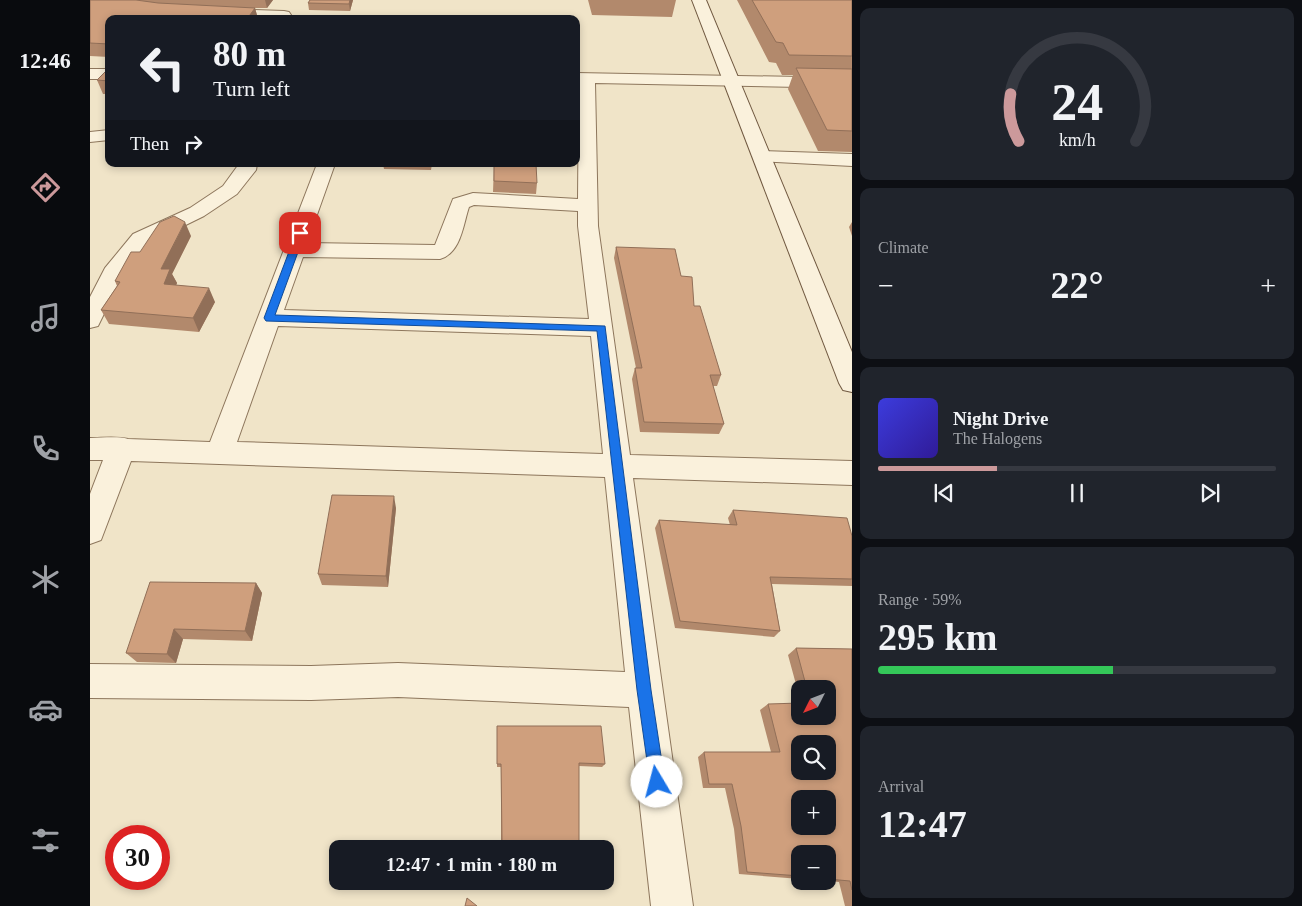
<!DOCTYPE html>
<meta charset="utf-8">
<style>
body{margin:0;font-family:"Times New Roman",serif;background:#20242c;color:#f1f3f6;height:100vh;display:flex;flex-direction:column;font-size:19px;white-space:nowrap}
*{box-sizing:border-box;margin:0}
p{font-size:16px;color:#9ea1a6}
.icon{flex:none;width:28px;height:28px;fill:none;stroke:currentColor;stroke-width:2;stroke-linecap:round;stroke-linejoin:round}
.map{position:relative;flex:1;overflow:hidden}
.drawer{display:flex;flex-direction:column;gap:8px;padding:8px;background:#0d0f14;width:450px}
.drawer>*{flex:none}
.guide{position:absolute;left:15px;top:15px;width:475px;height:152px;border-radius:10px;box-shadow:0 2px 8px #0003;background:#171b24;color:#f1f3f6;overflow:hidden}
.needle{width:32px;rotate:228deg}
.controls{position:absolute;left:701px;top:680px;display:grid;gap:10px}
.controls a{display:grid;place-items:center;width:45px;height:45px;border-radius:10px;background:#171b24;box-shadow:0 2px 8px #0003;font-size:25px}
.speed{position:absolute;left:15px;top:825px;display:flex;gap:10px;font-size:25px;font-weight:700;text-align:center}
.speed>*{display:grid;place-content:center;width:65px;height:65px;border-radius:50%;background:#171b24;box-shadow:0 2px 8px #0003;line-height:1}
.speed .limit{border:8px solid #d22;background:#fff;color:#111}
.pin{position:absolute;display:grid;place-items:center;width:42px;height:42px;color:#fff;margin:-21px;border-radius:10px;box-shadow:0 2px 8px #0006}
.me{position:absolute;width:55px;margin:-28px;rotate:352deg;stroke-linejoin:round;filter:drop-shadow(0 0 4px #0008)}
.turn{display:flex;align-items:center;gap:18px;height:105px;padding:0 25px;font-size:22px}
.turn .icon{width:65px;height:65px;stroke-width:2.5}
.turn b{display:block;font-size:35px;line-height:42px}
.then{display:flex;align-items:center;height:48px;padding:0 25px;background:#0003;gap:10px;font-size:19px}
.big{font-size:38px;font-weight:700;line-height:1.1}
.drawer .widget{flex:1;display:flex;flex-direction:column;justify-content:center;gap:8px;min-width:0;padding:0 18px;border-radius:10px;background:#20242c}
.drawer .dial{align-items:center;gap:0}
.dial svg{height:130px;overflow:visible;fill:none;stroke:#363941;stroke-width:7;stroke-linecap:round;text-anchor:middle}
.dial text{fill:#f1f3f6;stroke:none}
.song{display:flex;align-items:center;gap:15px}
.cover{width:60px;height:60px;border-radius:8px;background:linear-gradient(135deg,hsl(240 70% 55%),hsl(250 70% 35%))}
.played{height:5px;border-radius:2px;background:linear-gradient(90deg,#cc999b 30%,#363941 30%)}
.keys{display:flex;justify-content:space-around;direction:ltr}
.heat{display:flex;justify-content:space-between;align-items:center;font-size:28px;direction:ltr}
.charge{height:8px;border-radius:4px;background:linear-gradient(90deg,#34c759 59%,#363941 0)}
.trip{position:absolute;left:239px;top:840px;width:285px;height:50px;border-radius:10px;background:#171b24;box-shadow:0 2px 8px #0003;font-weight:700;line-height:50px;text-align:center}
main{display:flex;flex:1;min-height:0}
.tab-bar{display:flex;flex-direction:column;width:90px;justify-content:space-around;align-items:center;background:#090b0e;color:#9ea1a6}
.tab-bar .icon{width:35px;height:35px}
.tab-bar .on{color:#cc999b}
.tab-bar b{font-size:22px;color:#f1f3f6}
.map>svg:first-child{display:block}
</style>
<main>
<nav class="tab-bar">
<b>12:46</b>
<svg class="icon on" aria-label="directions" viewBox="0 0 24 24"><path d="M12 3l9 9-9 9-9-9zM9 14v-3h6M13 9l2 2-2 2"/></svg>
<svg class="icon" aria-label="music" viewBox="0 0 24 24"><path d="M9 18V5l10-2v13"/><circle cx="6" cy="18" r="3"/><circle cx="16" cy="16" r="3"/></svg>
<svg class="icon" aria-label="phone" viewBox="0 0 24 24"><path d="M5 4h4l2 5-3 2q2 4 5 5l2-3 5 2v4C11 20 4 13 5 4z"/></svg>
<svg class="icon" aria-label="climate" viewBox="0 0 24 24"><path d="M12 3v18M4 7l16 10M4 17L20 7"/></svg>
<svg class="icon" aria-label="car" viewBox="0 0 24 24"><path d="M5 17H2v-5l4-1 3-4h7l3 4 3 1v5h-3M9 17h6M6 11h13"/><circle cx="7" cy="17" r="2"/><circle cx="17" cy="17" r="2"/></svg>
<svg class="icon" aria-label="filters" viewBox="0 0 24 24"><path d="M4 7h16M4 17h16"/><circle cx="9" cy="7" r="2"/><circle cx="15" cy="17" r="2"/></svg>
</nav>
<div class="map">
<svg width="762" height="906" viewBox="0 0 762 906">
<rect width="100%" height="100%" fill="#f0e4c8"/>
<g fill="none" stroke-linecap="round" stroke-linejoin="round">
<defs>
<path id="street" d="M129 9 194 11 199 12 201 15 196 19 124 16 122 13 124 10Z
M0 69H19V79H0Z
M486 73 762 78V88L505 83 508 226 540 455 762 461V485L543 478 603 906H561L539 707 308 697 221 700 0 698V664L221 666 308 663 535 672 515 477 41 461 11 540 0 544V494L13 460H0V438C12 438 28 436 38 439L120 442 227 164H245L217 243 345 245 363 199 383 193 488 199 489 83H486ZM384 205 488 211V226L499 319 194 310 213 257 350 259C371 253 373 225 379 207ZM188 326 501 336 513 454 147 442Z
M19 130V140L0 142V132Z
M672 151 762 154V166L665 161 663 157 665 153Z
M149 164H167L166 170 147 194 114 216 57 244 33 275 8 326 0 328V297L15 268 43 234 100 208 133 186Z"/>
<path id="secondary" d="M602 0H616L762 352V392L753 390 749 383Z"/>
</defs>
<use href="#street" stroke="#8d765c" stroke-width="2"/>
<use href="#secondary" stroke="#6f573f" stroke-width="2"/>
<use href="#street" fill="#faf1dc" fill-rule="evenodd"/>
<use href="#secondary" fill="#faf1dc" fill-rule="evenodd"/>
</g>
<path fill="#b2896c" d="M0 0H183L177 8H165L168 19H19V57L0 56Z
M220 0H263L260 11 219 10 218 3Z
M498 0H586L582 17 502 15Z
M647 0H762V152L728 151 698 89 703 75H692L686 63 679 62Z
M19 68V94H13L7 80Z
M293 164H342L341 170 294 169Z
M404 164 447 183 446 194 403 192Z
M762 222V236L759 227Z
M101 236 82 274 87 283 86 285 125 302 109 332 19 324 11 310 27 286 25 281Z
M526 247 591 276 604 306 631 375 627 386H623L634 424 629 434 550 432 542 379 545 368H546L524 258Z
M306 508 298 587 232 585 228 574Z
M643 510 762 536V586L682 584 690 631 684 637 585 628 565 528 569 520 640 525 638 518Z
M166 583 172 593 162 641 93 639 86 663 47 662 36 653Z
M706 648 762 649V906H755L749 882 738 881V854H710V879L649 874 644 829 635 788H613L608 757 614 752H681L670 710 678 704 710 716 738 689H710V699L698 655Z
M407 726 515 764 512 767 489 766V849H472L457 847V845L411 843V767H407Z"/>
<path fill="#916f58" d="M175 0H183L177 8Z
M260 0H263L260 11 259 4Z
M165 8 168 19H157Z
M95 222 101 236 82 274 87 283 81 298 74 284 71 269Z
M119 288 125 302 109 332 103 318Z
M304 496 306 508 298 587 296 576Z
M166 583 172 593 162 641 155 631Z
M84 629 93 639 86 663 77 654Z"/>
<path fill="#cf9f7d" stroke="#916f58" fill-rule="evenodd" d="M0 0H46L68 3 165 8 157 19H19V44L0 43Z
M220 0H260L259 4 218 3Z
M662 0H762V56L699 55 693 43 686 42Z
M19 68V81L7 80Z
M706 68 762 69V131L737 130Z
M404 164H446L447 183 404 181Z
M84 216 95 222 71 269H80L74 284 119 288 103 318 11 310 30 282 25 281 41 252H50L70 222Z
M526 247 585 249 591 276 602 277 604 306H610L631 375H620L634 424 554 422 545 368H552Z
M242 495 304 496 296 576 228 574Z
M643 510 757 518 762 536V579L680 577 690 631 590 621 569 520 647 525Z
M60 582 166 583 155 631 84 629 77 654 36 653Z
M706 648 762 649V890L760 881 738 879V854H710V876L657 872 651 826 642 784H619L614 752H690L678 704 710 703V716H738V689H717ZM710 744H738V771H710ZM710 799H738V826H710Z
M407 726H511L515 764 489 763V849L459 845V843L412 841 411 764H407Z
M377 898 387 906H375Z"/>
<path fill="#1a73e8" stroke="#114b97" d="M210 230 215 233 185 315 515 326 561 690 575 782 573 788 567 790 562 788 560 782 547 690 507 331 176 321 174 318 206 233Z"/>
</svg>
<div class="controls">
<a><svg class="needle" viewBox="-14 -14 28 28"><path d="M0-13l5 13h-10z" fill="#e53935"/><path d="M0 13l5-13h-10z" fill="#9ea1a6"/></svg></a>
<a><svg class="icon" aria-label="search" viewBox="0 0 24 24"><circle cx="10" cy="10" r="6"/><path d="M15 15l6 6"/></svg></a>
<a>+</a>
<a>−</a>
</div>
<div class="speed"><div class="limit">30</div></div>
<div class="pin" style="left:210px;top:233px;background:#d93025"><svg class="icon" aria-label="arrive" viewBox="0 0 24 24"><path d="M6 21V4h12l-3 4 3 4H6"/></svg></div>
<svg class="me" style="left:567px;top:782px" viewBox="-20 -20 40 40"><circle r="19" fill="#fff"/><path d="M0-13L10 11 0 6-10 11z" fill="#1a73e8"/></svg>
<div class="trip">12:47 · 1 min · 180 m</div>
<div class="guide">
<div class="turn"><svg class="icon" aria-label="left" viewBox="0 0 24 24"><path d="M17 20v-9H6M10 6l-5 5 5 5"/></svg><div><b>80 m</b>Turn left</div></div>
<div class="then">Then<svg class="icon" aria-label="right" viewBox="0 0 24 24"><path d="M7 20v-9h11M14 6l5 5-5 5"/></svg></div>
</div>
</div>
<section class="drawer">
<div class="widget dial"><svg viewBox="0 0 100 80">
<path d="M14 69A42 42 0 1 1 86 69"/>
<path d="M14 69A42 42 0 0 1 9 40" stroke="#cc999b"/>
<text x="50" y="56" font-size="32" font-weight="700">24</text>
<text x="50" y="72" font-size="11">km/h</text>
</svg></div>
<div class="widget"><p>Climate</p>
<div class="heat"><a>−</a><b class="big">22°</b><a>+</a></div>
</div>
<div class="widget">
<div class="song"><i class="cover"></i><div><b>Night Drive</b><p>The Halogens</p></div></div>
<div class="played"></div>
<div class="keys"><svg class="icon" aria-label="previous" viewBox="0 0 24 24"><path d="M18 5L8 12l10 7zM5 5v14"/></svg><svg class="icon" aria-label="pause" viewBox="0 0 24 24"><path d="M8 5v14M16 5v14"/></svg><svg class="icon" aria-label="next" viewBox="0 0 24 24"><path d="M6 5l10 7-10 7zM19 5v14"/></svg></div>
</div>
<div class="widget"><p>Range · 59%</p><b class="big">295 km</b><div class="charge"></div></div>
<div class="widget"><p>Arrival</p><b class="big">12:47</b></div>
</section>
</main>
